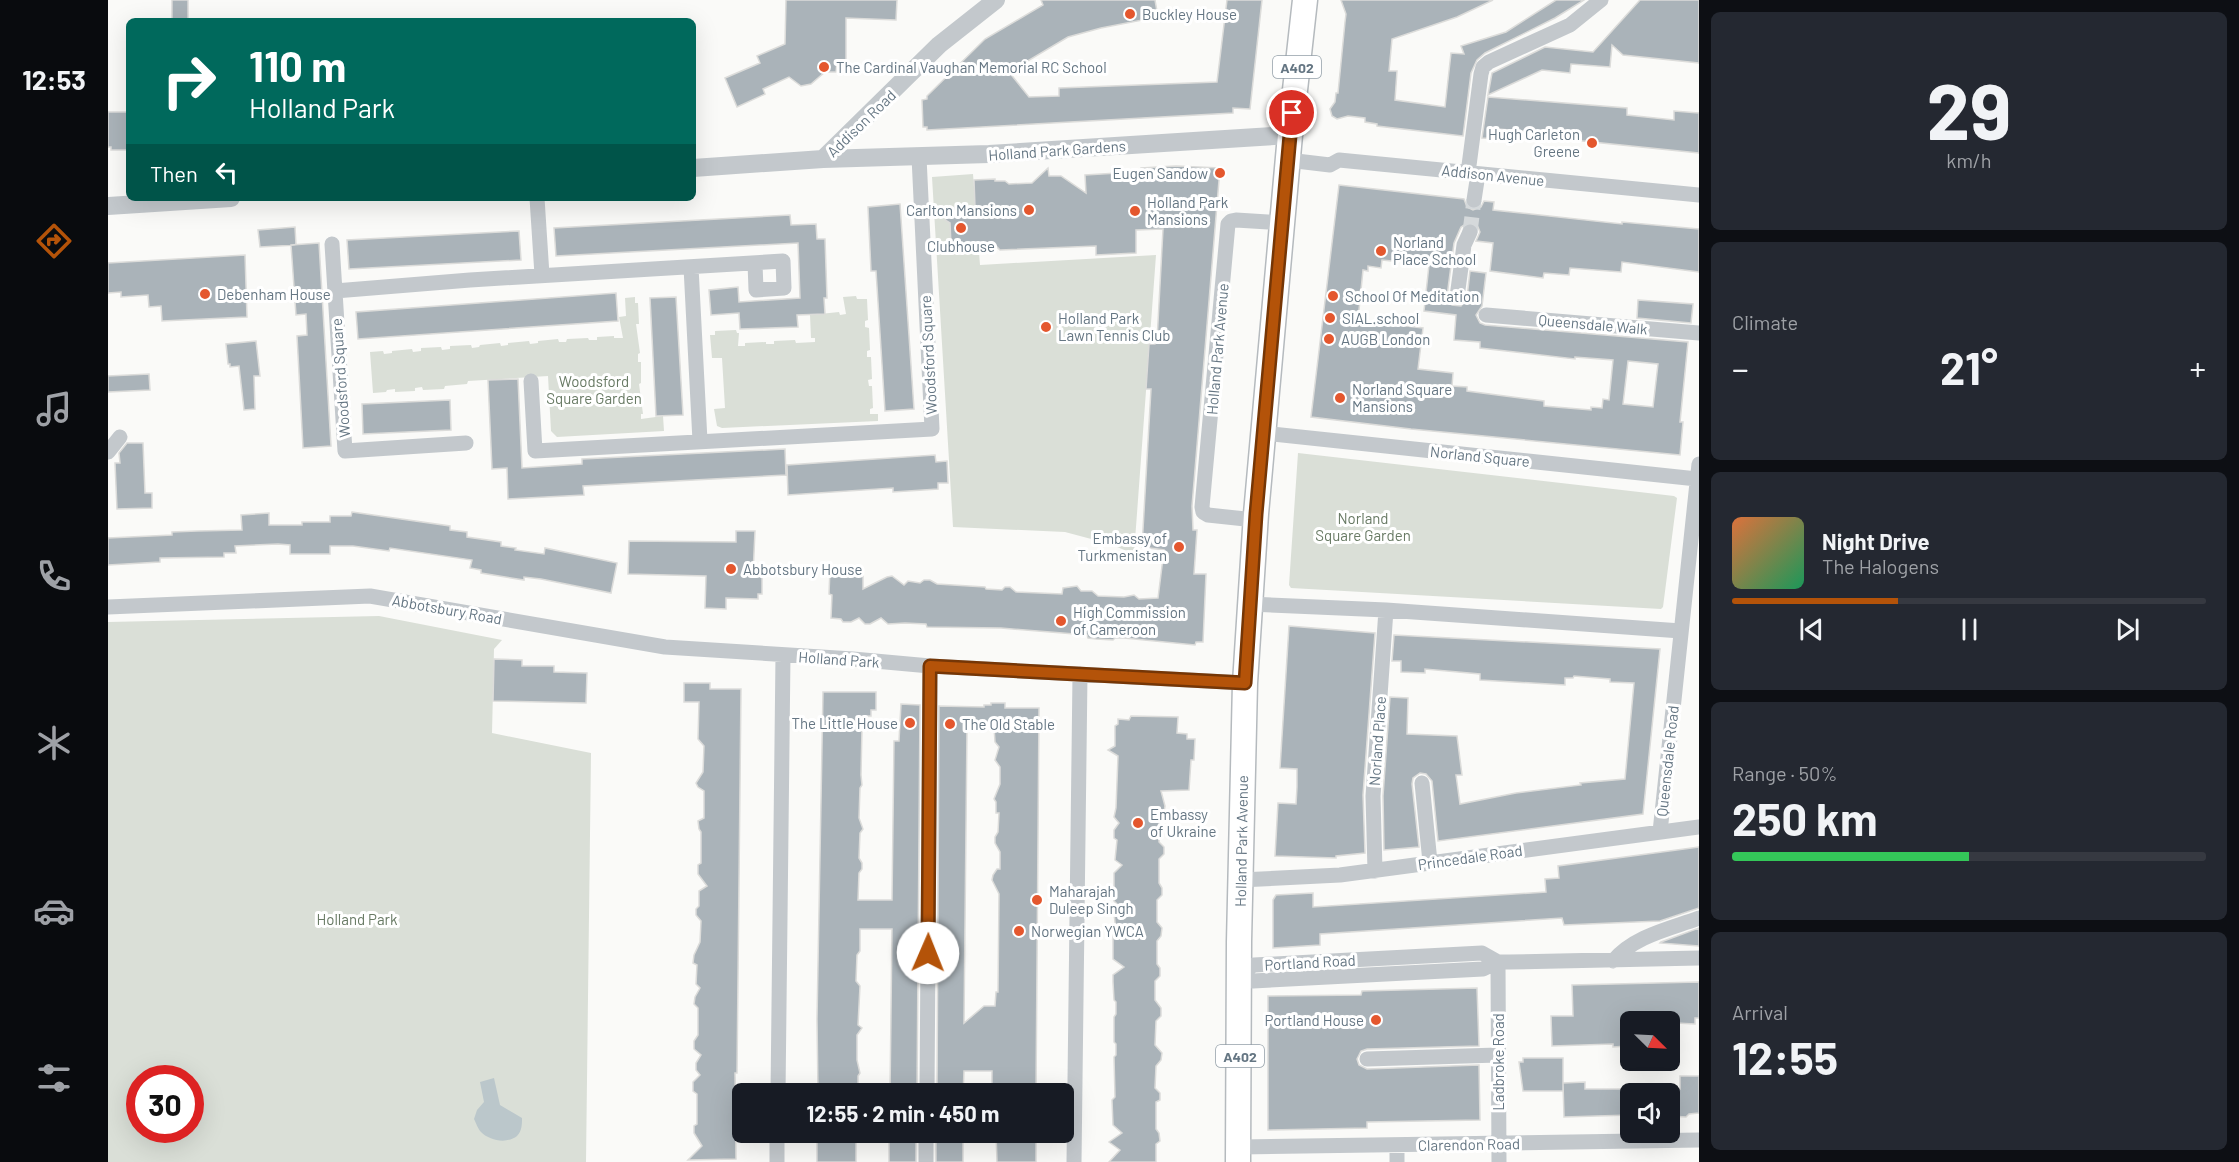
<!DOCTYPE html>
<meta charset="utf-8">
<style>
body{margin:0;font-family:Barlow,sans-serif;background:#242831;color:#f1f3f6;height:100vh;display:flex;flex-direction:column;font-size:22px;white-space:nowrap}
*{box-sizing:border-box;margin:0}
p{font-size:20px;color:#9ea1a6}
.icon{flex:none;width:33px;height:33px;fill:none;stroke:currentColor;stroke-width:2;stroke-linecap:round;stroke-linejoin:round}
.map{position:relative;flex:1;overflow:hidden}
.details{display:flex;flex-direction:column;gap:12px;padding:12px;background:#0d0f14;width:540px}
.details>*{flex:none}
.top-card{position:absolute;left:18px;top:18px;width:570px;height:183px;border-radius:9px;box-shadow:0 6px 24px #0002;background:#00695c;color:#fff;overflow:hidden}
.needle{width:39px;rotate:114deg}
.controls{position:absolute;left:1512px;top:1011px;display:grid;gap:12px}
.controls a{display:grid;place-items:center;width:60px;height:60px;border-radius:9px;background:#171b24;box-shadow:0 6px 24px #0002;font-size:30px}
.speed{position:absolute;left:18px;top:1065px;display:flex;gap:12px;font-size:30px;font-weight:700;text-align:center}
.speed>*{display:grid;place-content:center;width:78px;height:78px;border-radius:50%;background:#171b24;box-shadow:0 6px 24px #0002;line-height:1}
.speed .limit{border:9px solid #d22;background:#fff;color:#111}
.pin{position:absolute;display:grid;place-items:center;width:51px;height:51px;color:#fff;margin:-26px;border:3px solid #fff;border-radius:50%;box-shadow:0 2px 6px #0007}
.me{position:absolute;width:66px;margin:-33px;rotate:1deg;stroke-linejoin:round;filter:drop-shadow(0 0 4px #0008)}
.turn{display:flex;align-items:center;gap:21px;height:126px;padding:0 24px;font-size:27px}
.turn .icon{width:78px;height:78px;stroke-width:2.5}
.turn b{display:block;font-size:42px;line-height:51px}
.then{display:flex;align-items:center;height:57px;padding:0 24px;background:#0003;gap:12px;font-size:22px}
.big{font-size:45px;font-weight:700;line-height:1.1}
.details .card{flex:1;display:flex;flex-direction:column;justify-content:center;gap:9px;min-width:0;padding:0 21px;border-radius:9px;background:#242831}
.details .dial{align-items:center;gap:0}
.dial b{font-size:78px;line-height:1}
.song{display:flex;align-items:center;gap:18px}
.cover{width:72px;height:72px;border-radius:9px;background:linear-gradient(135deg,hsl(20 70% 55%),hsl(150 70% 35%))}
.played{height:6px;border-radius:3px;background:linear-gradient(90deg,#b45309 35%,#363941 35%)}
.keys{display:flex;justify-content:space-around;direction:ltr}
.heat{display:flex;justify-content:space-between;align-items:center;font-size:33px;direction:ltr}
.charge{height:9px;border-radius:4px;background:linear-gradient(90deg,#34c759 50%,#363941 0)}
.trip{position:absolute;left:624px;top:1083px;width:342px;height:60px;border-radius:9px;background:#171b24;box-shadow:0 6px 24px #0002;font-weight:700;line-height:60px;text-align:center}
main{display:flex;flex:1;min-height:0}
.tab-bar{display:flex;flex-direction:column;width:108px;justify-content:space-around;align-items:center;background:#090b0e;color:#9ea1a6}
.tab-bar .icon{width:42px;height:42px}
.tab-bar .selected{color:#b45309}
.tab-bar b{font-size:27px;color:#f1f3f6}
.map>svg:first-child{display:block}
</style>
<main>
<nav class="tab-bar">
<b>12:53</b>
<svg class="icon selected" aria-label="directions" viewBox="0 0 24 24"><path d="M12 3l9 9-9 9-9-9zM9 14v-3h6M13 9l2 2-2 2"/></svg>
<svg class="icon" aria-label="music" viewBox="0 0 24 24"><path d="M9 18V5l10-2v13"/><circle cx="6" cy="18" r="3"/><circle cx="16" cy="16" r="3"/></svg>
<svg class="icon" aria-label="phone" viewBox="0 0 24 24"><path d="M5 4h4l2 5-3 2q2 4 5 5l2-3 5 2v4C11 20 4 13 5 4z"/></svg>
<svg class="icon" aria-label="climate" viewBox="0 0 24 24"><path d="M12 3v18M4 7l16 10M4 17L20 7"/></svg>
<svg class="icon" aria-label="car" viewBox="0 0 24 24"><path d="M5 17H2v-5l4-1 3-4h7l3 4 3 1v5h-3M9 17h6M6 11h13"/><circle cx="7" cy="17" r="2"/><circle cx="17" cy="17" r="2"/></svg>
<svg class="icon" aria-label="filters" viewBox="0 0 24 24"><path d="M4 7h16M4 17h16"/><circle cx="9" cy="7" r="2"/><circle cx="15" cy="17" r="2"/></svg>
</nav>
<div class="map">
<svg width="1591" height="1162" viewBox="0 0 1591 1162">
<rect width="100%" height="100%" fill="#fafaf8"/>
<path fill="#dadfd7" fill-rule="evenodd" d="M865 174 872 265 1048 255 1026 554 1002 544 957 532 845 527 824 177Z
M748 296 749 299H759L760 320 757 321V327L761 328 762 350 759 351V357H763L764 379 760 380 761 386H764L765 408 762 409V414H770V421L614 428 609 426 606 409 617 408 614 358H604L602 335H607V331L628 330 629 333H631L630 346H637V343L658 342V344H666V341L687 340 688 343 707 342V338H703L702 315 731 312 732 315 738 314 735 297Z
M527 297V303H530L531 324H528L532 353 530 354V362H533V383L531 384 535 414H533V419L555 416 556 431 449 437 443 431 440 376 360 381 359 384 337 386 336 389 315 390 314 387 307 388V391L287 392V389L279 390 278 392 265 393 262 352 275 351 276 354 284 353V351L304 349 305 352 313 351V348L333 347 334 350 342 349V346L363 345 364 348 371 347 372 345 392 343 393 346 400 345V343L421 341 422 344 430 343V341L450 339 451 342H458L459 339 480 338 481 340H489V337L506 336V338H515L511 317 518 316 517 298Z
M1190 453 1566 496 1569 498 1555 607 1553 609 1183 588 1181 585Z
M271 616 394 640 386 649 384 733 483 753 478 1162H0V622ZM32 1078H82V1130H32Z"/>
<path fill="#bbc7cb" d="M386 1078 392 1105 414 1118C414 1124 414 1131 409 1136 399 1144 382 1141 373 1132 370 1129 368 1123 366 1119L369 1110 376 1102 372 1082Z"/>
<path fill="#aab3b9" stroke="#dcdcda" stroke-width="1.5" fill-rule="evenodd" d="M64 0H80V20H64Z
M678 0H789L788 20 738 18V62H729L728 72H717L703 84 693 86 681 77 655 89 657 94 629 107 617 78 652 63 649 56 677 44Z
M933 0H1047L1050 17 993 28 960 37 901 72 921 97 951 96V88L1109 82 1119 0H1154L1142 109 1125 108V113L819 130V127H815L814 100 819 99V96L877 39 935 5Z
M1233 0H1385L1349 17 1284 39 1281 71H1289L1287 100 1337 107 1343 53 1356 54 1353 46 1398 32 1448 0H1476L1447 18 1377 53 1369 60 1363 73 1355 136 1269 126V124L1257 122V118L1240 116 1229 119 1224 116 1222 109 1227 102 1228 93H1230L1237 22 1238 14Z
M1532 0H1591V63L1515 55 1504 45 1502 67 1463 64 1462 73 1434 70 1380 95 1384 73 1437 47 1485 52Z
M1380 97 1519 108V115L1566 120V111L1591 113V153L1436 137V133L1391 129 1390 139 1374 138Z
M0 112H21V150H3V147H0Z
M1068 166 1112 168 1084 506 1085 530H1089L1086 574H1098L1095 642H1088L1087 645 1016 638H1007L1005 640 988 639 980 638 979 635 893 628 819 627 818 624 797 623 780 624 773 618 762 624H757L751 618 743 622H735L733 619 723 618 724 595 721 594 722 569 745 570 744 575 755 576V589L779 577 784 576 796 585 800 581 812 583 816 580H822L829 584 877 587 878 589 894 590 897 587H902L908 592 954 594 955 588 969 586 973 591H984L990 596 1016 597 1026 595 1031 599 1050 598 1056 550 1034 547 1043 389H1038L1041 344H1047L1049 341 1055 229 1028 230V253L988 255V246L892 250 884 242 877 251 851 254 843 246 842 223 837 220 841 214V208L867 207 866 180 887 179V181H897L901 184 924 183 940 168 941 176H953L978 193 977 175 1010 173 1012 171 1033 170V168Z
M1231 185 1356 199 1359 207 1365 210 1373 207 1376 201 1386 202 1385 210 1514 224V222L1591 229V272L1514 262 1513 272 1462 268 1461 275 1436 273 1435 278 1382 271 1385 243 1368 241 1372 232 1370 227 1367 223 1361 222 1353 227 1346 243 1339 296 1344 305 1353 306 1359 298 1362 271 1378 273 1374 306 1368 315 1372 323 1377 325 1580 342 1572 422H1575L1572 455 1303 429 1203 417ZM1274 260 1321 265 1316 311 1348 315 1346 340 1372 342V348L1467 359V357L1505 360 1501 400 1495 399 1494 408 1483 407V410L1436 406V401L1359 391V387L1344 386 1345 373 1310 369 1315 328 1250 320 1255 270 1260 271V266L1273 268ZM1520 361 1550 364 1545 407 1515 404Z
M792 204 806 409 777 411 768 271H763L760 207Z
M682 215 683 225 708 224 709 239H717L719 298H716L717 314 689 315 690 327 632 329 631 313 603 315 601 290 630 287 631 302 692 298 690 243 448 256 446 228Z
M187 227 188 245 152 247 150 230Z
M411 231 413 260 241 269 239 240Z
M211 243 223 446 195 448 189 336 199 335 198 314 188 315 183 245Z
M137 255 139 317 54 321 53 306 41 307 40 295 13 297V292L0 293V263Z
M508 293 510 321 250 339 248 312Z
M568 297 575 415 548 416 542 298Z
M1530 300 1585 304 1583 323 1529 318Z
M148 341 152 376H146L147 409 136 410 131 366 122 367V364H120L118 344Z
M41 374 42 390 0 392V376Z
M410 379 414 468 474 464V459L677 449 678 475 475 486 476 495 400 499 399 468 384 469 380 380Z
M342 400 343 430 255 434 254 404Z
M19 443H35L37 493H44V508L9 509 7 463H12L11 453Z
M827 455 828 462 839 461 840 483H830V489L785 492V488L680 495 679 465Z
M244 512 342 526V530L359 532V537L393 542V546L408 548 407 550 436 554 437 548 509 563 503 593 433 579 416 577V580L373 573V570L362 568 364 560 282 548 281 551 245 546H222V554H182V545L170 544 127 546 128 553H116V557L52 558V562L0 565V538L64 535V532L89 531 134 530 133 515 161 513V525H194V522H222V516H243Z
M628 531H647L645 575H654V594H650V599L618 598V609L597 608 598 576 520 574 521 541 628 542Z
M1181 626 1267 633 1255 795 1257 853 1228 856V858L1167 856 1170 803 1188 804 1189 787V769L1172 768Z
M1286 635 1552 649 1535 814 1330 841 1324 781 1318 774 1312 773 1305 778 1304 784 1311 847 1276 850 1275 796 1282 697 1300 698 1299 734 1349 736 1354 775H1348L1352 804 1408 793 1473 785 1472 783 1517 779 1526 683 1502 682V679L1466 676 1465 678H1457V685L1441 684 1372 680V674L1317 669V673L1293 672V661H1284Z
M386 659 414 660V666H446V672L479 673 478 703 385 701Z
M576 683H602V689H633L629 1073H627L628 1159 580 1160 594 1146 586 1133V1126L589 1124V1094L585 1091V1082L592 1075 588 1070V1063L593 1055 586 1049V1041L590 1035V1008L586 1004 587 997 592 988 588 984 589 965 585 963 586 955 592 942 593 921 588 915V909L591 906V891L599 886 590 874V865L593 863V832L591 829 590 821 596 818V791L590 787 588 783 595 772 596 746 590 739 591 702H576Z
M715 692H768V710H763V716H756V728H754L753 775 754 785 752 788 751 818 755 829 752 833 751 858 754 863V869L751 873 750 900H784L786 741H791L793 704 812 705 809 1094H782L784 929H752V951L749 955 748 981 752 986 750 1025 754 1028 749 1035V1060L752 1073 750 1076V1094H710L709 1019Z
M883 703H897V708H931L928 1094H888V1090H884V1071H856L855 1094H829L831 706 876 707V705H883ZM886 727 887 742 891 747 887 760 892 767V784L886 799 888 802V813H891L890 832 887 837V843L892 852V869H889L885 875 884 880 891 894 890 992H888L887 1006H876L856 1023 859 728Z
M1023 716 1070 717 1069 733 1079 734V739H1087L1086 760H1083L1081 790 1053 791 1057 806 1056 812 1051 818V842L1056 847V854L1051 859V883L1054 888V895L1049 900V922L1054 928 1053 936 1049 941V964L1052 968V976L1047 981V1000L1053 1008V1016L1048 1021 1047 1045 1054 1053 1053 1060 1048 1066 1047 1088 1052 1093V1100L1048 1102V1129L1051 1133 1052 1141 1048 1144V1162H1001L1012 1150 1001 1142 1014 1133 1005 1125 1004 1100 1007 1097 1006 1057 1008 1055V1044L1006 1042V1017L1008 1014V1002L1006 1000 1005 982V975L1016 967 1005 959V934L1008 932 1006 913 1012 907 1006 901V873L1014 865 1007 860 1009 840 1006 838V830L1011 823 1006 817 1008 808 1010 756 1000 750 1007 746V726L1010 724V719L1021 720Z
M1591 847V908L1552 921 1456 925 1454 918 1212 934V945L1165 948V900L1168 895 1205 893V907L1438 892 1437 879 1451 878 1450 866Z
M1591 928V946L1552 943 1553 942Z
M1591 982V1018H1587V1024L1568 1023V1022H1522V1026H1520V1046L1505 1047V1044L1444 1046 1443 1016H1465L1464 985Z
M1369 988 1371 1046 1259 1049 1253 1051 1249 1059 1251 1065 1259 1069 1371 1065 1372 1120 1259 1122V1128L1160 1130V996L1253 995 1254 991Z
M1415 1058H1455V1091H1415L1411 1062H1415Z
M1572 1076H1591V1113L1581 1114 1578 1117 1562 1116V1089H1572Z
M1477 1082V1089H1522V1115L1456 1117 1455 1083Z
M709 1132H748V1162H709Z
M781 1132H808V1162H781Z
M828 1132H855V1162H828Z
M888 1132H928V1162H889Z"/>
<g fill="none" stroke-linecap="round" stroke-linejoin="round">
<path stroke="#d5d9db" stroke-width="15" stroke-dasharray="15 8" stroke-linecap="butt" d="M1362 232 1366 200"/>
<defs>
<path id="primary" d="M1130 1162 1131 942 1137 683 1148 514 1182 135 1197 0"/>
</defs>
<use href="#primary" stroke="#b5babe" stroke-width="27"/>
<path stroke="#c3c8cc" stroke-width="15" d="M1180 160 1222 165 1231 160 1591 195
M1360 173 1373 74 1375 67 1381 62 1462 25 1493 0
M429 198 434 275
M1366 200 1370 174
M224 244 237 451 358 443
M583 267 592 441
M227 291 362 280 675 261 676 288 648 290 647 263
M1349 297 1356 245 1362 232
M1378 315 1591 333
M423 381 427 451 824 429 811 157
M1155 433 1589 479
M0 452 12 437
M1147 520 1100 515 1095 512 1094 507 1120 224 1123 221 1128 220 1174 223
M1142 604 1278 610 1573 631
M0 607 262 596 557 647 745 659 822 666 1137 683
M1314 783 1322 862
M1552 832 1591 464
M1267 871 1265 796 1278 610
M1132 880 1232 875 1591 827
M1505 961C1526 936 1561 929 1591 918
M1390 962 1391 1162
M1132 973 1145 981 1375 969 1390 962H1401L1591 958
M1132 973 1146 965 1374 953 1390 962
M1259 1059 1390 1055
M670 1094 675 655
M819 1094 822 666
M1289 1145V1162
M1131 1147 1591 1140
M669 1162V1132
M818 1162V1132
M966 1162 972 674"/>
<path stroke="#c3c8cc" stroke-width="18" d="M715 159 831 45 888 0
M585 168 715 159 881 154 1182 135
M0 206 123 198"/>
<use href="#primary" stroke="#fff" stroke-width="24"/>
</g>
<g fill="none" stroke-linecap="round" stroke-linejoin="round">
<defs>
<path id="route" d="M820 953 822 666 1137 683 1148 514 1184 113"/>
</defs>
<use href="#route" stroke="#753606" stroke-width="15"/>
<use href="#route" stroke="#b45309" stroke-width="10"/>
</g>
<g fill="#e4572e" stroke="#fff" stroke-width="2">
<circle cx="1022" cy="14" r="6"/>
<circle cx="716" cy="67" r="6"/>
<circle cx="1484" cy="143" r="6"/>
<circle cx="1112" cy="173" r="6"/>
<circle cx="921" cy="210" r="6"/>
<circle cx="1027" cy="211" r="6"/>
<circle cx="853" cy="228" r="6"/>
<circle cx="1273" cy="251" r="6"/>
<circle cx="97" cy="294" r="6"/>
<circle cx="1225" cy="296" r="6"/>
<circle cx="1222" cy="318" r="6"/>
<circle cx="938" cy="327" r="6"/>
<circle cx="1221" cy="339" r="6"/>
<circle cx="1232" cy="398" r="6"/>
<circle cx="1071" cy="547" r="6"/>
<circle cx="623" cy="569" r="6"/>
<circle cx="953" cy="621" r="6"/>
<circle cx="802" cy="723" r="6"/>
<circle cx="842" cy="724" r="6"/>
<circle cx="1030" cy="823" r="6"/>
<circle cx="929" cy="900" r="6"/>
<circle cx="911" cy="931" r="6"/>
<circle cx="1268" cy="1020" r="6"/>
</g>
<g text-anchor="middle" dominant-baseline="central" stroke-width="6" stroke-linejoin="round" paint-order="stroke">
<g fill="#fff" stroke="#939fa8" stroke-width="1.5">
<rect x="1165" y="56" width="48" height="22" rx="4.5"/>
<rect x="1108" y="1045" width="48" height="22" rx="4.5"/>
</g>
<g font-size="14" font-weight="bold" fill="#657683">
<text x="1189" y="67">A402</text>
<text x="1132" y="1056">A402</text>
</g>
<g font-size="15" fill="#657683" stroke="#fff" text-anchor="start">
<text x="1034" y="14">Buckley House</text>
<text x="728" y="67">The Cardinal Vaughan Memorial RC School</text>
<text x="1472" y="134" text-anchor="end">Hugh Carleton<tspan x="1472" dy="17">Greene</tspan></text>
<text x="1100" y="173" text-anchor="end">Eugen Sandow</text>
<text x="1039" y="202">Holland Park<tspan x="1039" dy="17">Mansions</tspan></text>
<text x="909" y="210" text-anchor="end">Carlton Mansions</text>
<text x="1285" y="242">Norland<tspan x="1285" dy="17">Place School</tspan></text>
<text x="853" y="246" text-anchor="middle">Clubhouse</text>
<text x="109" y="294">Debenham House</text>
<text x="1237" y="296">School Of Meditation</text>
<text x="950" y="318">Holland Park<tspan x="950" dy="17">Lawn Tennis Club</tspan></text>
<text x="1234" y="318">SIAL.school</text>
<text x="1233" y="339">AUGB London</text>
<text x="1244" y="389">Norland Square<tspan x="1244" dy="17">Mansions</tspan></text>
<text x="1059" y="538" text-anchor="end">Embassy of<tspan x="1059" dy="17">Turkmenistan</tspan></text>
<text x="635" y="569">Abbotsbury House</text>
<text x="965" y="612">High Commission<tspan x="965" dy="17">of Cameroon</tspan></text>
<text x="790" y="723" text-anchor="end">The Little House</text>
<text x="854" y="724">The Old Stable</text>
<text x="1042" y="814">Embassy<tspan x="1042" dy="17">of Ukraine</tspan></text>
<text x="941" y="891">Maharajah<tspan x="941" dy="17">Duleep Singh</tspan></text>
<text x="923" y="931">Norwegian YWCA</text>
<text x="1256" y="1020" text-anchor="end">Portland House</text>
</g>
<g font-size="15" fill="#657683" stroke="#fff">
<text transform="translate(753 123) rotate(-44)">Addison Road</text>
<text transform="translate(949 150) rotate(-4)">Holland Park Gardens</text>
<text transform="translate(1385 175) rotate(6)">Addison Avenue</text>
<text transform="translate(1485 324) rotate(5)">Queensdale Walk</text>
<text transform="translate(1109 349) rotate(-85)">Holland Park Avenue</text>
<text transform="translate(820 355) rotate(-93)">Woodsford Square</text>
<text transform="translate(232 378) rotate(-94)">Woodsford Square</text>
<text transform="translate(1372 456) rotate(6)">Norland Square</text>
<text transform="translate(339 609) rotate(10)">Abbotsbury Road</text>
<text transform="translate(731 659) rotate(4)">Holland Park</text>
<text transform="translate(1269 741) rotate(-86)">Norland Place</text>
<text transform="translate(1559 761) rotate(-84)">Queensdale Road</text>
<text transform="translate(1133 841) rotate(-89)">Holland Park Avenue</text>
<text transform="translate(1362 857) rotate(-8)">Princedale Road</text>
<text transform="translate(1202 962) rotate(-3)">Portland Road</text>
<text transform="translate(1390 1062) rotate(-90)">Ladbroke Road</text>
<text transform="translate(1361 1144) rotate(-1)">Clarendon Road</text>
</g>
<g font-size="15" fill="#687a64" stroke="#fff">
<text x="486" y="381">Woodsford<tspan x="486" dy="17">Square Garden</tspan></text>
<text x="1255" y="518">Norland<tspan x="1255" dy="17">Square Garden</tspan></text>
<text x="249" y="919">Holland Park</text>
</g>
</g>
</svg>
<div class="controls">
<a><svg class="needle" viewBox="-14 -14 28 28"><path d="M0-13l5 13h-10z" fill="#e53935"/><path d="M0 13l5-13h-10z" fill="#9ea1a6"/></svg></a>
<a><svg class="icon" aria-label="sound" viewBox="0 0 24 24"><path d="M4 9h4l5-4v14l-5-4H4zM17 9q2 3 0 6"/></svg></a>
</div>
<div class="speed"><div class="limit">30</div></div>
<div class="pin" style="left:1184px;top:113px;background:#d93025"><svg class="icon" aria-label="arrive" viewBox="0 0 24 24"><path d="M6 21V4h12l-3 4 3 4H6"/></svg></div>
<svg class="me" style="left:820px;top:953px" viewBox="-20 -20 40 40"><circle r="19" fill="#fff"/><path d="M0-13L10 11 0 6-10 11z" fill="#b45309"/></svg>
<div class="trip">12:55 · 2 min · 450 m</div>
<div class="top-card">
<div class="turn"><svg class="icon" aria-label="right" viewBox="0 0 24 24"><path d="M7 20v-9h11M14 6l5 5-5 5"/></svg><div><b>110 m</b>Holland Park</div></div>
<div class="then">Then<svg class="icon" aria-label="left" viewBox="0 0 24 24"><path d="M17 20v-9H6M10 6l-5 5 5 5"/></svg></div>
</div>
</div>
<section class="details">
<div class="card dial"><b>29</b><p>km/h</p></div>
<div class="card"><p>Climate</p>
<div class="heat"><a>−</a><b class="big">21°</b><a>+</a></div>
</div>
<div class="card">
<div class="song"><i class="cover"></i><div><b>Night Drive</b><p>The Halogens</p></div></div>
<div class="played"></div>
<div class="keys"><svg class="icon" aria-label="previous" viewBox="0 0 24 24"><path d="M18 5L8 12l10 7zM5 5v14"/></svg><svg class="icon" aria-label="pause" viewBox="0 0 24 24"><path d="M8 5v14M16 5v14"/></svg><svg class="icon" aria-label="next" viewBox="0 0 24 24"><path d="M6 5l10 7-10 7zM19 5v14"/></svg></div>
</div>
<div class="card"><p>Range · 50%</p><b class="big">250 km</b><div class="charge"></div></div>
<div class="card"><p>Arrival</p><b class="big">12:55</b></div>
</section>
</main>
